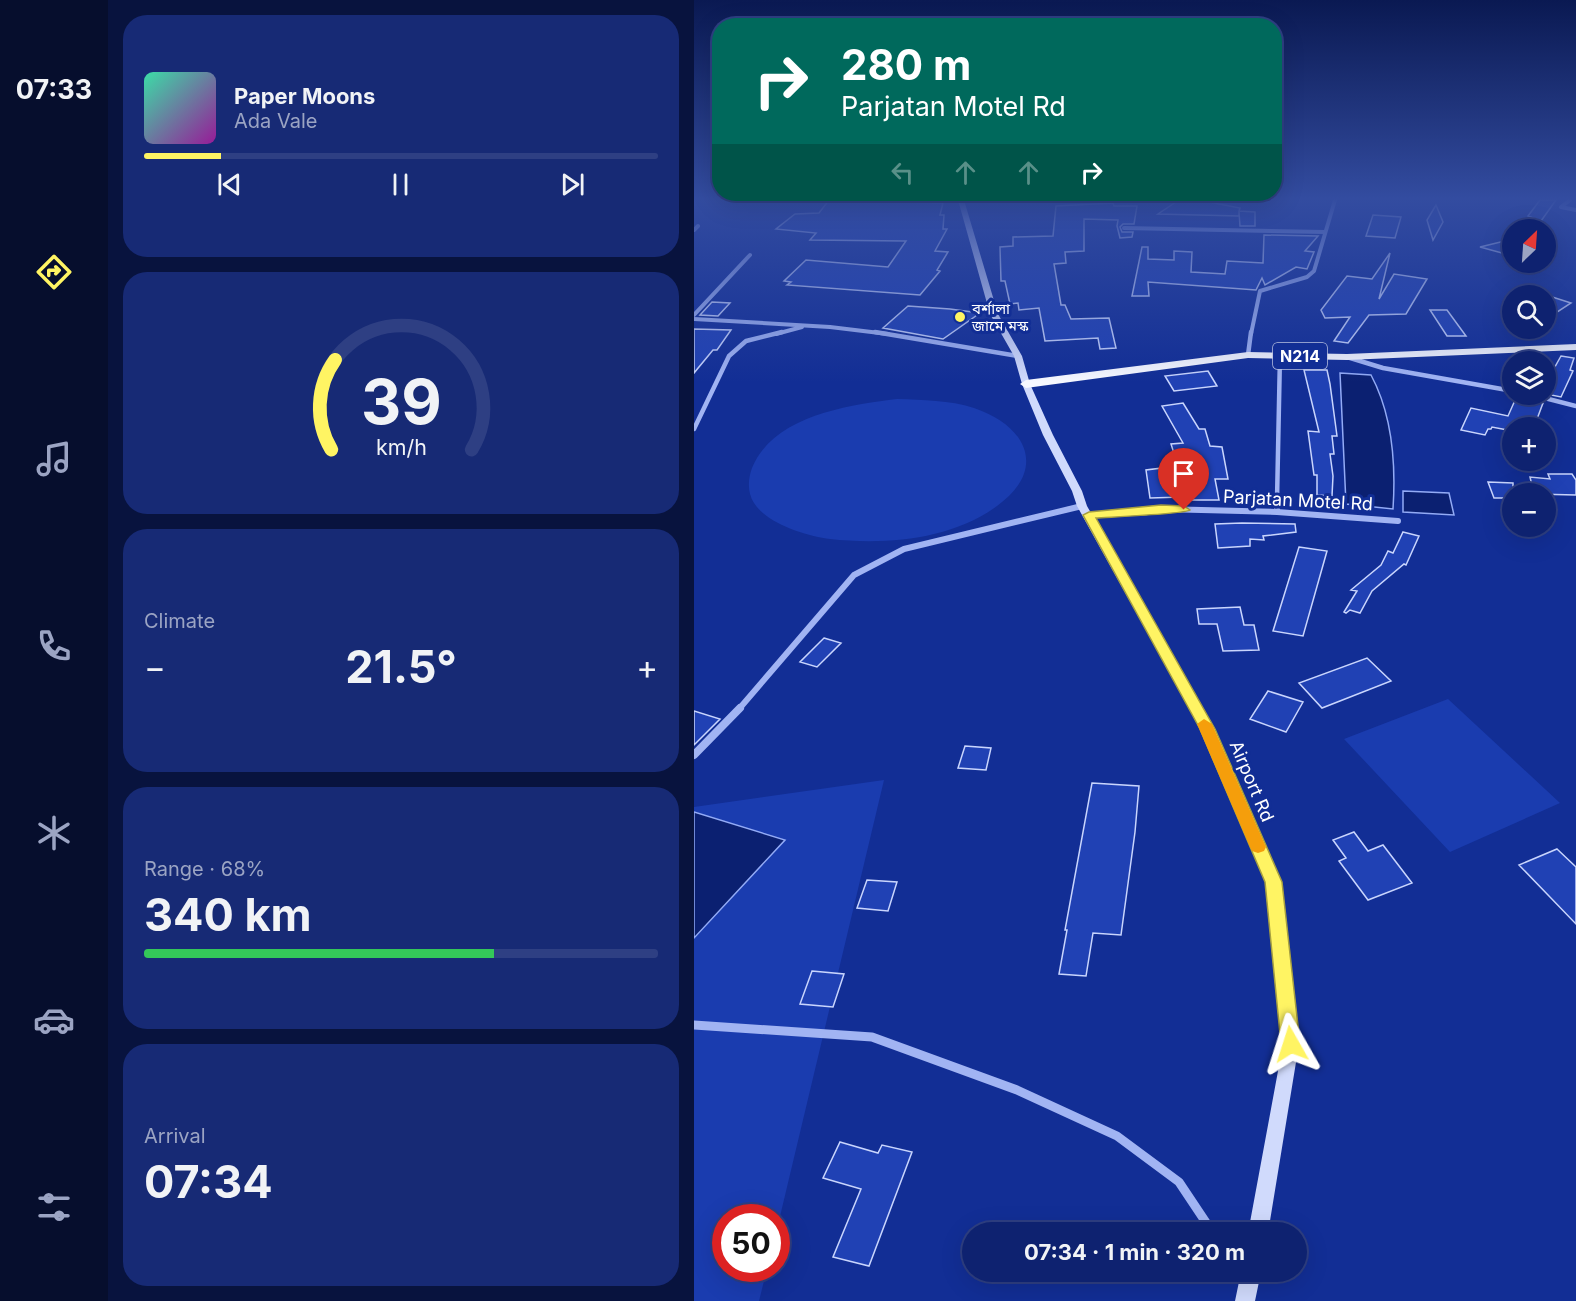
<!DOCTYPE html>
<meta charset="utf-8">
<style>
body{margin:0;font-family:Inter,"Noto Sans Bengali",sans-serif;background:#172a75;color:#f1f3f6;height:100vh;display:flex;flex-direction:column;font-size:22px;white-space:nowrap}
*{box-sizing:border-box;margin:0}
p{font-size:20px;color:#9ba4c3}
.icon{flex:none;width:33px;height:33px;fill:none;stroke:currentColor;stroke-width:2;stroke-linecap:round;stroke-linejoin:round}
.map{position:relative;flex:1;overflow:hidden}
.sheet{display:flex;flex-direction:column;gap:15px;padding:15px;background:#08133e;width:586px}
.sheet>*{flex:none}
.top-card{position:absolute;left:18px;top:18px;width:570px;height:183px;border-radius:24px;box-shadow:0 6px 24px #0002,0 0 0 2px #2e3f83;background:#00695c;color:#fff;overflow:hidden}
.needle{width:39px;rotate:25deg}
.fabs{position:absolute;left:808px;top:219px;display:grid;gap:12px}
.fabs a{display:grid;place-items:center;width:54px;height:54px;border-radius:50%;background:#0e2270;box-shadow:0 6px 24px #0002,0 0 0 2px #2e3f83;font-size:30px}
.speed{position:absolute;left:18px;top:1204px;display:flex;gap:12px;font-size:30px;font-weight:700;text-align:center}
.speed>*{display:grid;place-content:center;width:78px;height:78px;border-radius:50%;background:#0e2270;box-shadow:0 6px 24px #0002,0 0 0 2px #2e3f83;line-height:1}
.speed .limit{border:9px solid #d22;background:#fff;color:#111}
.pin{position:absolute;display:grid;place-items:center;width:51px;height:51px;color:#fff;margin:-62px -26px;border-radius:50% 50% 50% 0;rotate:-45deg;box-shadow:0 0 6px #0007}
.pin .icon{rotate:45deg}
.me{position:absolute;width:66px;margin:-33px;rotate:354deg;stroke-linejoin:round;filter:drop-shadow(0 0 4px #0008)}
.turn{display:flex;align-items:center;gap:21px;height:126px;padding:0 30px;font-size:27px}
.turn .icon{width:78px;height:78px;stroke-width:2.5}
.turn b{display:block;font-size:42px;line-height:51px}
.lanes{display:flex;align-items:center;height:57px;padding:0 30px;background:#0003;justify-content:center;gap:30px;direction:ltr}
.lanes .off{opacity:.35}
.big{font-size:45px;font-weight:700;line-height:1.1}
.sheet .card{flex:1;display:flex;flex-direction:column;justify-content:center;gap:9px;min-width:0;padding:0 21px;border-radius:24px;background:#172a75}
.sheet .dial{align-items:center;gap:0}
.dial svg{height:156px;overflow:visible;fill:none;stroke:#2e3f83;stroke-width:7;stroke-linecap:round;text-anchor:middle}
.dial text{fill:#f1f3f6;stroke:none}
.song{display:flex;align-items:center;gap:18px}
.cover{width:72px;height:72px;border-radius:9px;background:linear-gradient(135deg,hsl(160 70% 55%),hsl(300 70% 35%))}
.played{height:6px;border-radius:3px;background:linear-gradient(90deg,#fff463 15%,#2e3f83 15%)}
.keys{display:flex;justify-content:space-around;direction:ltr}
.heat{display:flex;justify-content:space-between;align-items:center;font-size:33px;direction:ltr}
.charge{height:9px;border-radius:4px;background:linear-gradient(90deg,#34c759 68%,#2e3f83 0)}
.trip{position:absolute;left:268px;top:1222px;width:345px;height:60px;border-radius:30px;background:#0e2270;box-shadow:0 6px 24px #0002,0 0 0 2px #2e3f83;font-weight:700;line-height:60px;text-align:center}
main{display:flex;flex:1;min-height:0}
.tab-bar{display:flex;flex-direction:column;width:108px;justify-content:space-around;align-items:center;background:#060e2d;color:#9ba4c3}
.tab-bar .icon{width:42px;height:42px}
.tab-bar .current{color:#fff463}
.tab-bar b{font-size:27px;color:#f1f3f6}
.map>svg:first-child{display:block}
</style>
<main>
<nav class="tab-bar">
<b>07:33</b>
<svg class="icon current" aria-label="directions" viewBox="0 0 24 24"><path d="M12 3l9 9-9 9-9-9zM9 14v-3h6M13 9l2 2-2 2"/></svg>
<svg class="icon" aria-label="music" viewBox="0 0 24 24"><path d="M9 18V5l10-2v13"/><circle cx="6" cy="18" r="3"/><circle cx="16" cy="16" r="3"/></svg>
<svg class="icon" aria-label="phone" viewBox="0 0 24 24"><path d="M5 4h4l2 5-3 2q2 4 5 5l2-3 5 2v4C11 20 4 13 5 4z"/></svg>
<svg class="icon" aria-label="climate" viewBox="0 0 24 24"><path d="M12 3v18M4 7l16 10M4 17L20 7"/></svg>
<svg class="icon" aria-label="car" viewBox="0 0 24 24"><path d="M5 17H2v-5l4-1 3-4h7l3 4 3 1v5h-3M9 17h6M6 11h13"/><circle cx="7" cy="17" r="2"/><circle cx="17" cy="17" r="2"/></svg>
<svg class="icon" aria-label="filters" viewBox="0 0 24 24"><path d="M4 7h16M4 17h16"/><circle cx="9" cy="7" r="2"/><circle cx="15" cy="17" r="2"/></svg>
</nav>
<section class="sheet">
<div class="card">
<div class="song"><i class="cover"></i><div><b>Paper Moons</b><p>Ada Vale</p></div></div>
<div class="played"></div>
<div class="keys"><svg class="icon" aria-label="previous" viewBox="0 0 24 24"><path d="M18 5L8 12l10 7zM5 5v14"/></svg><svg class="icon" aria-label="pause" viewBox="0 0 24 24"><path d="M8 5v14M16 5v14"/></svg><svg class="icon" aria-label="next" viewBox="0 0 24 24"><path d="M6 5l10 7-10 7zM19 5v14"/></svg></div>
</div>
<div class="card dial"><svg viewBox="0 0 100 80">
<path d="M14 69A42 42 0 1 1 86 69"/>
<path d="M14 69A42 42 0 0 1 16 23" stroke="#fff463"/>
<text x="50" y="56" font-size="32" font-weight="700">39</text>
<text x="50" y="72" font-size="11">km/h</text>
</svg></div>
<div class="card"><p>Climate</p>
<div class="heat"><a>−</a><b class="big">21.5°</b><a>+</a></div>
</div>
<div class="card"><p>Range · 68%</p><b class="big">340 km</b><div class="charge"></div></div>
<div class="card"><p>Arrival</p><b class="big">07:34</b></div>
</section>
<div class="map">
<svg width="882" height="1301" viewBox="0 0 882 1301">
<rect width="100%" height="100%" fill="#122e95"/>
<path fill="#1a3caf" d="M203 399C229 400 255 400 280 408 333 426 354 469 303 506 257 540 191 545 136 539 113 536 73 524 60 503 53 492 54 479 58 468 79 416 154 405 203 399Z
M754 699 866 803 756 852 650 739Z
M190 780 83 1229 82 1218H32V1269H73L65 1301H0V807Z"/>
<path fill="#0b2071" stroke="#93abf6" stroke-width="1.5" d="M646 373 677 375C699 416 702 464 699 509L652 504Z
M709 491 755 493 760 515 709 512Z
M0 812 91 840 0 938Z"/>
<path fill="#2041b4" stroke="#c9d5fd" stroke-width="1.5" d="M135 200 249 203 246 215H250L249 229H253L241 251 254 252 243 270 246 271 226 295 93 285 97 282 90 281 112 260 194 267 212 241 116 240 122 233 82 229 101 214 125 213Z
M485 200H505L546 208 545 211 561 212V226H546L545 212V216L464 214Z
M846 200H862L847 221 834 216Z
M419 203 420 206H443L440 224H429L426 227 428 232H439L438 237 426 238 423 226 424 220 390 219V251L371 252 372 263 360 264 367 305H371L377 319 415 318 422 348 406 349 404 338 351 341 345 308 325 310 324 303 316 304 311 281H307L306 247 319 246V237L359 236 362 206Z
M742 205 749 222 739 240 733 220Z
M679 215 707 217 701 238 672 236Z
M570 235 624 236 611 251 620 252 613 269 602 267 571 285 568 278 562 290 454 282 455 296H438L448 247H454V259L480 260V251L498 252 497 272 531 274 533 261 569 263Z
M819 239V256L786 247Z
M696 253 685 299 700 274 733 279 712 314 675 315 654 343 640 341 656 317 631 318 627 310 653 276 678 279Z
M852 295 877 303 863 312 852 324Z
M18 302 36 303 24 316 6 315Z
M214 306 256 309 286 313 249 339 189 328Z
M736 310H753L772 336H753Z
M0 329 37 330 23 350H19L0 373Z
M867 356 880 358 876 370 879 371 867 397 852 394V383Z
M610 370H633L636 384 643 436H638L640 454H636L639 476 638 496 623 495V475H620L614 431 625 432Z
M514 371 523 386 480 391 471 376Z
M822 398 849 403 843 419 836 417 831 428H819V431L798 427 797 429H794L791 435 767 430 777 408 814 416Z
M489 403 505 429H511L516 446 528 447 534 479H521L525 500H488V497L456 498 452 470 484 466 477 444 489 443 468 406Z
M854 474H878L882 480V495L840 494 836 477 856 479Z
M794 482 819 483V498H800Z
M548 523 601 524 602 532 569 536 570 540 556 539V546L524 548 521 524Z
M709 532 725 536 712 565 710 564 678 591 666 613 656 610 652 613 650 612 663 591 657 590 687 565 694 551 699 553Z
M605 547 633 551 609 636 579 631Z
M546 607 550 625H560L565 650 529 651 523 624H505L503 609Z
M130 638 147 643 123 667 106 662Z
M673 658 697 681 628 708 605 683Z
M574 691 609 702 592 732 556 719Z
M0 711 26 719 0 745Z
M271 746 297 748 292 770 264 768Z
M398 783 445 786 441 832 427 935 399 933 392 976 365 974 373 930H371Z
M660 832 674 851 689 845 718 883 674 900 645 861 652 858 639 840Z
M863 849 882 867V924L825 865Z
M173 880 203 882 194 911 163 908Z
M118 971 150 974 139 1007 106 1004Z
M146 1142 184 1153 188 1145 218 1152 175 1266 139 1257 167 1189 129 1178Z"/>
<g fill="none" stroke-linecap="round" stroke-linejoin="round">
<path stroke="#a1b4f3" stroke-width="4" d="M876 200 867 207 882 210
M430 228 631 232
M0 230 4 226
M0 315 56 255
M0 319 136 327 194 334
M82 334 108 327
M557 334 566 291 613 277 620 271 641 200"/>
<path stroke="#a1b4f3" stroke-width="4.5" d="M181 332 324 356
M554 355 557 332
M653 357 689 368 819 391
M835 394 882 406
M0 429 35 356 52 341 88 332
M583 500 586 355"/>
<path stroke="#a1b4f3" stroke-width="6" d="M583 498V512
M395 515 467 509 583 512 704 521
M45 709 160 575 210 549 388 506"/>
<path stroke="#a1b4f3" stroke-width="8" d="M0 755 46 708"/>
<path stroke="#a1b4f3" stroke-width="9" d="M0 1025 178 1037 323 1090 423 1136 485 1182 519 1233"/>
<path fill="#d0dafc" fill-rule="evenodd" d="M264 200H270L304 314 328 356 336 384 359 435 388 491 393 506 519 729 586 882 605 1044 574 1233H554L589 1044 572 882 507 729 383 506 378 491 349 435 328 384 320 356 296 314Z
M547 1272H567L561 1301H541Z"/>
<path fill="#f6f8ff" fill-rule="evenodd" d="M882 344V350L653 360 554 358 332 388 326 384 332 380 554 352 653 354Z"/>
</g>
<linearGradient id="sky" x2="0" y2="1"><stop stop-color="#0a1952"/><stop offset="0.52" stop-color="#334ca0"/><stop offset="1" stop-color="#334ca0" stop-opacity="0"/></linearGradient>
<rect width="882" height="382" fill="url(#sky)"/>
<path fill="#fff463" stroke="#a69f40" stroke-width="1.5" d="M467 505 490 506 496 510C491 514 416 517 402 518L521 729 588 882 606 1044 604 1050 597 1052 590 1050 587 1044 571 882 506 729 389 515 395 512Z"/>
<path fill="#f59e0b" d="M510 719 518 724 572 847 570 851 564 853 558 851 556 847 503 724Z"/>
<circle fill="#fff463" stroke="#122e95" stroke-width="2" cx="266" cy="317" r="6"/>
<g text-anchor="middle" dominant-baseline="central" stroke-width="6" stroke-linejoin="round" paint-order="stroke">
<g font-size="15" fill="#fff" stroke="#122e95" text-anchor="start">
<text x="278" y="308">বর্শালা<tspan x="278" dy="17">জামে মস্ক</tspan></text>
</g>
<rect fill="#122e95" stroke="#b8c0df" stroke-width="1.5" x="579" y="343" width="54" height="26" rx="4.5"/>
<g font-size="16" font-weight="bold" fill="#fff">
<text x="606" y="356">N214</text>
</g>
<g font-size="18" fill="#fff" stroke="#122e95">
<text transform="translate(604 500) rotate(3)">Parjatan Motel Rd</text>
<text transform="translate(558 781) rotate(67)">Airport Rd</text>
</g>
</g>
</svg>
<div class="fabs">
<a><svg class="needle" viewBox="-14 -14 28 28"><path d="M0-13l5 13h-10z" fill="#e53935"/><path d="M0 13l5-13h-10z" fill="#9ba4c3"/></svg></a>
<a><svg class="icon" aria-label="search" viewBox="0 0 24 24"><circle cx="10" cy="10" r="6"/><path d="M15 15l6 6"/></svg></a>
<a><svg class="icon" aria-label="layers" viewBox="0 0 24 24"><path d="M12 4l9 5-9 5-9-5zM3 14l9 5 9-5"/></svg></a>
<a>+</a>
<a>−</a>
</div>
<div class="speed"><div class="limit">50</div></div>
<div class="pin" style="left:490px;top:510px;background:#d93025"><svg class="icon" aria-label="arrive" viewBox="0 0 24 24"><path d="M6 21V4h12l-3 4 3 4H6"/></svg></div>
<svg class="me" style="left:597px;top:1044px" viewBox="-20 -20 40 40"><path d="M0-17L14 15 0 8-14 15z" fill="#fff463" stroke="#fff" stroke-width="4"/></svg>
<div class="trip">07:34 · 1 min · 320 m</div>
<div class="top-card">
<div class="turn"><svg class="icon" aria-label="right" viewBox="0 0 24 24"><path d="M7 20v-9h11M14 6l5 5-5 5"/></svg><div><b>280 m</b>Parjatan Motel Rd</div></div>
<div class="lanes"><svg class="icon off" aria-label="left" viewBox="0 0 24 24"><path d="M17 20v-9H6M10 6l-5 5 5 5"/></svg><svg class="icon off" aria-label="ahead" viewBox="0 0 24 24"><path d="M12 20V5M6 11l6-6 6 6"/></svg><svg class="icon off" aria-label="ahead" viewBox="0 0 24 24"><path d="M12 20V5M6 11l6-6 6 6"/></svg><svg class="icon" aria-label="right" viewBox="0 0 24 24"><path d="M7 20v-9h11M14 6l5 5-5 5"/></svg></div>
</div>
</div>
</main>
